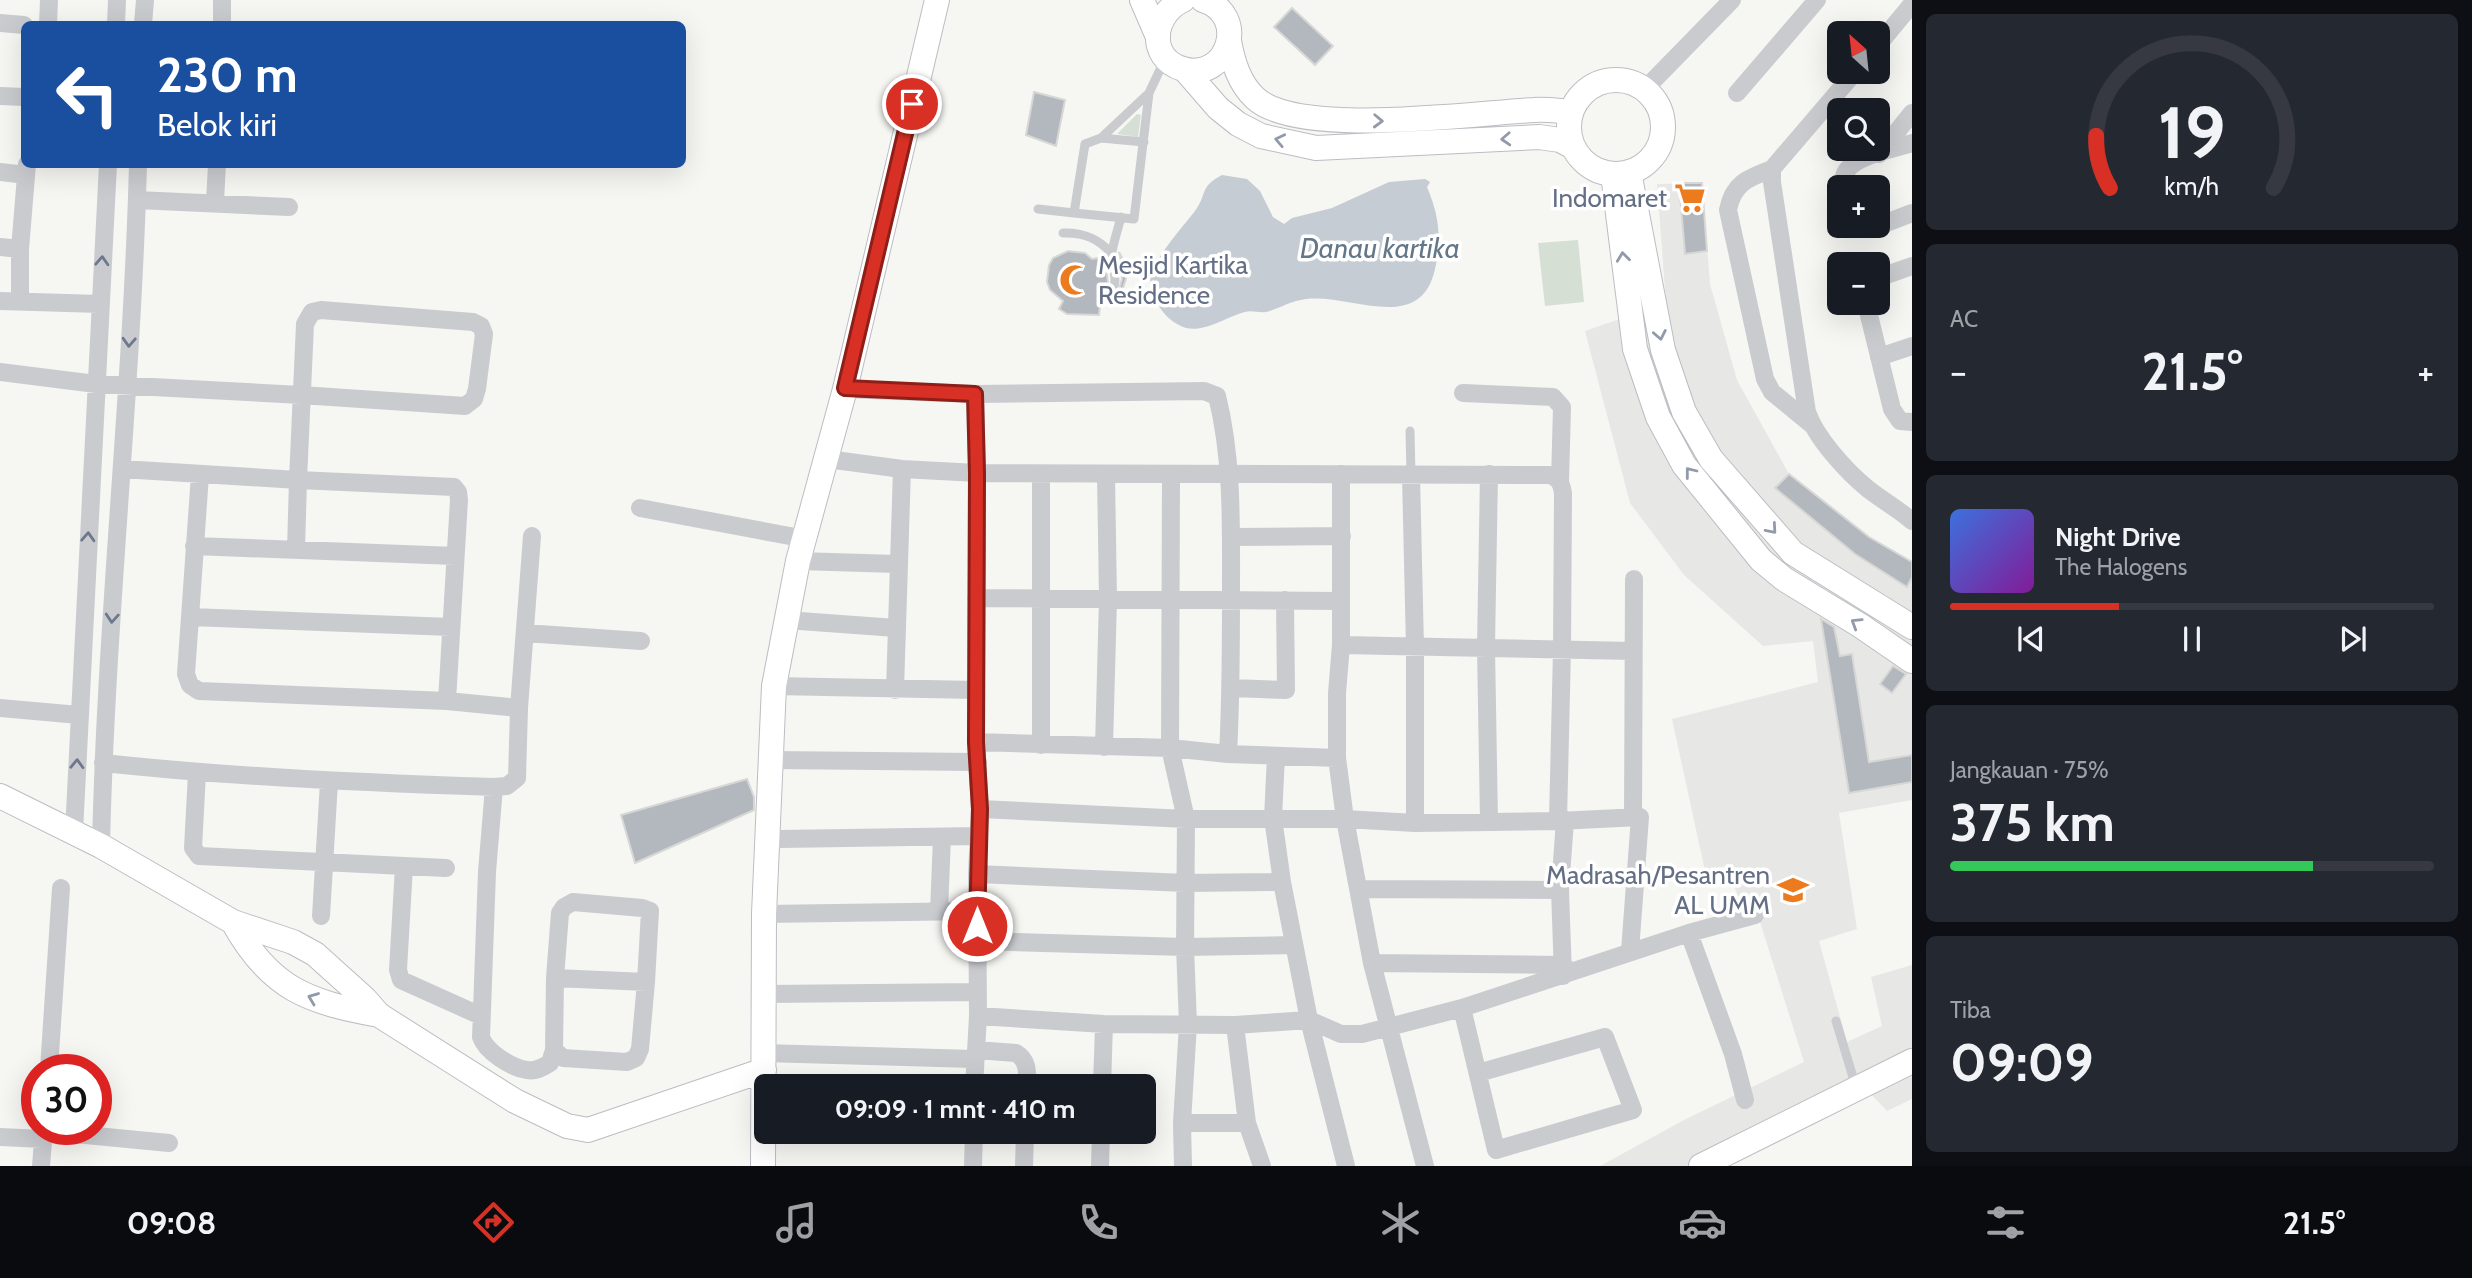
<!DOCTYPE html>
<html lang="id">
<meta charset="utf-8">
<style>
body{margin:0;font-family:Cabin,sans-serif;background:#242831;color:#f1f3f6;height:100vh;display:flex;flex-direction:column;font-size:26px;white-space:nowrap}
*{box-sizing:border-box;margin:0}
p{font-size:23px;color:#9ea1a6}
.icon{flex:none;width:38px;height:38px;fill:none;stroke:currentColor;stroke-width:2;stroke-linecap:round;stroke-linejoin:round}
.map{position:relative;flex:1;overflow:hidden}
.drawer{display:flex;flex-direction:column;gap:14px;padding:14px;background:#0d0f14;width:560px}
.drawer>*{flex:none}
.guide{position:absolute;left:21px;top:21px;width:665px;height:147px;border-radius:10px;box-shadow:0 7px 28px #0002;background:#1a4fa0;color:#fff;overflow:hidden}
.needle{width:46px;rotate:333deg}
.controls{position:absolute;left:1827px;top:21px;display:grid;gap:14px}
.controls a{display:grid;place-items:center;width:63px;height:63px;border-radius:10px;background:#171b24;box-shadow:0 7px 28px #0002;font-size:35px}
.speed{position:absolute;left:21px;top:1054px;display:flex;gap:14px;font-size:35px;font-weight:700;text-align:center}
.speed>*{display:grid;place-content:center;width:91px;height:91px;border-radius:50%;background:#171b24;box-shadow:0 7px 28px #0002;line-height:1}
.speed .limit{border:10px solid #d22;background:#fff;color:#111}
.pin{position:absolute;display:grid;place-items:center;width:60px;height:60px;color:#fff;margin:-30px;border:4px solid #fff;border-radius:50%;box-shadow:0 2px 7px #0007}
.me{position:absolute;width:77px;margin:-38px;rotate:0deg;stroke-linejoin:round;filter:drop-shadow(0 0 5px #0008)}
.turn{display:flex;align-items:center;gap:24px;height:147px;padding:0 21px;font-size:32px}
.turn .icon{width:91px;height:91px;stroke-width:2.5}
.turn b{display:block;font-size:49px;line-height:60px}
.big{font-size:52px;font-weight:800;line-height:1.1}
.drawer .tile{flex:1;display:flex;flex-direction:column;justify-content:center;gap:10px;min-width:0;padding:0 24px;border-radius:10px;background:#242831}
.drawer .dial{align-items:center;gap:0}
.dial svg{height:182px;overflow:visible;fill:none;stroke:#363941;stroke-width:7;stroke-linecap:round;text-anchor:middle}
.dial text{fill:#f1f3f6;stroke:none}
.song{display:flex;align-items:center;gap:21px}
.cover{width:84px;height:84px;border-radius:10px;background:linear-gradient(135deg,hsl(220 70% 55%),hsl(290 70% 35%))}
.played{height:7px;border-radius:4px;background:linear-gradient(90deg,#d93025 35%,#363941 35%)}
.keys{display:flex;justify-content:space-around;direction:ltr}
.heat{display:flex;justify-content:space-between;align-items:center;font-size:38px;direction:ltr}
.charge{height:10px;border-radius:5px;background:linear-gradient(90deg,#34c759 75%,#363941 0)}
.trip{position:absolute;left:754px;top:1074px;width:402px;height:70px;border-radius:10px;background:#171b24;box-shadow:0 7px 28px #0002;font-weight:800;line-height:70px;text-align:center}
.tab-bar{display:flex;height:112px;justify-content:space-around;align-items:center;background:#090b0e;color:#9ea1a6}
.tab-bar .icon{width:49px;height:49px}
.tab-bar .active{color:#d93025}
.tab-bar b{font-size:32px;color:#f1f3f6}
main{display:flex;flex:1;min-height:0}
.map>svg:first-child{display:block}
</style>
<main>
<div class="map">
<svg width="1912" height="1166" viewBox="0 0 1912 1166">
<rect width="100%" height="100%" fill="#f6f7f3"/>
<path fill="#e7e7e6" d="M1702 183 1710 284 1737 380 1789 474 1869 537 1912 562V800L1839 813 1857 929 1819 941 1847 1042 1882 1026 1871 977 1912 965V1099L1887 1111 1869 1092 1723 1166H1600L1684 1120 1804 1062 1756 909 1745 913 1726 866 1705 871 1672 719 1818 682 1813 641 1763 646 1684 575 1630 503 1585 331 1666 303 1657 184Z"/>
<path fill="#d6dfd4" d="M1137 114 1141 115 1138 137 1117 134Z
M1578 240 1584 302 1545 306 1538 243Z"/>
<path fill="#c6ccd3" d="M1222 175 1247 179 1260 191 1273 217 1284 224 1292 218 1332 208 1389 182 1425 179 1430 182 1427 187C1439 215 1442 239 1435 269 1420 338 1345 290 1301 300 1289 302 1278 309 1266 312 1259 313 1251 310 1245 312 1225 317 1199 337 1179 325 1169 320 1162 312 1157 303 1154 297 1150 290 1150 283 1150 262 1182 228 1195 211 1208 193 1199 187 1222 175Z"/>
<path fill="#b3b8bf" stroke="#d7d8d6" stroke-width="2" d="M1292 8 1333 46 1315 65 1274 27Z
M1034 92 1065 100 1056 146 1026 135Z
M1679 183H1702L1707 251 1685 254Z
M1068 251 1085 253 1092 259 1105 257 1108 283 1101 298 1099 315 1067 314 1059 309 1063 301 1050 290 1047 282 1049 265 1053 258Z
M1119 252 1126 265V279L1119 299H1116L1122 279Z
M1789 474 1869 537 1912 562V577L1907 587 1855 554 1775 488Z
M1821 619 1834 627 1840 656 1852 654 1869 762 1912 755V782L1849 793Z
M1893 666 1906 674 1892 693 1880 684Z
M747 779 754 797V810L635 863 621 815Z"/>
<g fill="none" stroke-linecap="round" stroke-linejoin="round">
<defs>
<path id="secondary" d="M1142 0 1158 37
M1183 0C1152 14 1147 58 1183 69 1228 82 1250 15 1203 0
M1229 41C1233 62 1239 83 1255 98 1297 138 1475 113 1534 110 1546 109 1559 111 1571 112
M1185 70 1218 108 1238 124 1261 136 1316 148 1539 137 1560 140 1573 147
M1569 127a47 47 0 1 1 94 0a47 47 0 1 1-94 0Z
M1629 172 1663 350 1684 412 1711 459 1793 553 1912 627
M1613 174 1635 349 1658 417 1684 465 1761 560 1784 579 1861 626 1912 661
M0 796 101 846 233 922 293 942 315 954 365 999 379 1015 515 1101 567 1126 588 1130 764 1070
M233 922C270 989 308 1002 379 1015
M763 1166 764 914 774 686 798 561 845 389 937 0
M1701 1166 1912 1061"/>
</defs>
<use href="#secondary" stroke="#bbbdc3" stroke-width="26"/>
<path stroke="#c9cbcf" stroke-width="9" d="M1149 93 1134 219 1074 213 1085 144 1101 138 1149 93 1165 59
M1101 138 1144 142
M1038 209 1074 213
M1063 233C1084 232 1099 239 1112 254
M1109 296C1121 280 1111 269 1112 252 1114 240 1118 229 1121 217
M1410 431 1411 476
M1836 1021 1856 1087"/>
<path stroke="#c9cbcf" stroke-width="18" d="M0 23 24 25
M48 24 49 0
M116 24 117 0
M143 24 145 0
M222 24V0
M1878 45 1912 4
M1855 72 1772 169V182L1807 412C1816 438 1846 471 1868 489 1882 500 1898 509 1912 521
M1645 89 1732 0
M1737 93 1817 0
M0 96 24 97
M1879 154 1912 113
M1772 169C1748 178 1733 183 1728 210L1765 379 1772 392 1811 424
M0 172 26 175
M1845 187C1835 157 1892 150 1912 143
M137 200 289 207
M215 202 217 164
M1863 226 1866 229 1873 228 1912 213
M0 247 20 249
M1878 278 1912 266
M0 301 100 304
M20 301V249L27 164
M1866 303 1892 409 1900 421 1912 422
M1879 357 1912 346
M0 372 96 384 301 395 465 406 474 399 477 389 484 334 481 326 473 322 321 310 312 312 305 324 298 480 122 469
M845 389 975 394 1204 391 1217 396C1233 460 1231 528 1231 593 1231 647 1231 700 1228 754
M1463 393 1553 397 1562 407 1560 482
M827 459 902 469 977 473 1550 475C1559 478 1562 484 1563 494L1562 650 1558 821
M1041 474V745
M1341 474V645L1337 693V758L1345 819 1372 963 1425 1166
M200 475 186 674 190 685 199 691 447 701 519 708
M1171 475 1170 748 1186 819 1185 947 1188 1024 1182 1123 1183 1166
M1411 476 1415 647V823
M640 508 806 539
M532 536 519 708 517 778 507 786 494 787 487 872 481 1037C486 1052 512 1068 527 1070 536 1072 543 1067 550 1063L554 1050 563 1058 627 1062 636 1058 640 1049 646 982
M1231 537 1342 536
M194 546 455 556
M296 550 298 480 454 487 458 492 459 500 447 701
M798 561 897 564
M976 598 1341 601
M191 617 451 627
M786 620 896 628
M525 633 641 641
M1341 645 1633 651
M774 686 976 690
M1232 688 1286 690 1285 600
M895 690 902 469
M0 708 79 715
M976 742 1170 748 1228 754 1337 758
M1104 747 1108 598 1106 475
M1276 756 1273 818 1282 882 1309 1020 1346 1166
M770 760 978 762
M103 763C233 777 363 783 494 787
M197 773 193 848 199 856 446 868
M980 809 1186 819H1345L1415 823 1558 821 1640 817 1630 951
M1633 817 1634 579
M1489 822 1486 647 1489 474
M74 832 108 164
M780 839 978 836
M101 846C106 619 132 392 138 164
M404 866 398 970 401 980 481 1016
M977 874 1185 883 1282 882
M1359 889 1560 890
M939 912 942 837
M764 914 977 911
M321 916 329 782
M1689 933 1755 915
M977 941 1185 947 1294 945
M1372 963 1564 965
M1563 976 1560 890 1565 820
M765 994 978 992
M1462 1008 1496 1150 1633 1110 1605 1037 1478 1073
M978 1016 1104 1024 1235 1025 1309 1020 1341 1034H1362L1462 1008 1689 933 1733 1054 1745 1100
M1235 1025 1247 1123 1262 1166
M554 1050 555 978 560 913 564 907 573 902 642 908 650 911 646 982 555 978
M976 1050 1016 1053C1029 1061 1027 1073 1027 1087
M764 1053 974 1059
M49 1069 61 888
M974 1087 978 1016 977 874 980 809 976 742 977 473 975 394
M1102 1087 1104 1024
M1182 1123H1247
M44 1131 169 1143
M927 1132 974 1133
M0 1137 43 1139
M41 1166 44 1129
M973 1166 974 1132
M1024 1166 1025 1132
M1100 1166 1101 1132"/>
<use href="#secondary" stroke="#fff" stroke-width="24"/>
</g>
<defs><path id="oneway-chevron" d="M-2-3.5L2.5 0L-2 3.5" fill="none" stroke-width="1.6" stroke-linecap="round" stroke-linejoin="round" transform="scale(1.75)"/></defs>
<g stroke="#929aaa">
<use href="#oneway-chevron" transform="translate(1378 121) rotate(2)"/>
<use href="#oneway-chevron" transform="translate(1506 139) rotate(177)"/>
<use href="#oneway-chevron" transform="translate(1280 140) rotate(-168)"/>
<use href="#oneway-chevron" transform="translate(1623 257) rotate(-97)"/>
<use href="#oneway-chevron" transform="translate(1660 335) rotate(79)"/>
<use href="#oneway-chevron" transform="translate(1690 472) rotate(-128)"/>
<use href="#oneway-chevron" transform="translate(1772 529) rotate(49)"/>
<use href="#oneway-chevron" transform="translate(1856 623) rotate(-148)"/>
<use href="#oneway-chevron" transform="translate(313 998) rotate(-159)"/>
</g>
<g stroke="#6e788d">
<use href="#oneway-chevron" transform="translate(102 261) rotate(-87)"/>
<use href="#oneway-chevron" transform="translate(129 342) rotate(93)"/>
<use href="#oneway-chevron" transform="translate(88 537) rotate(-87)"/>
<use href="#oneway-chevron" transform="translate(112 618) rotate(94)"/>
<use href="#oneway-chevron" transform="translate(77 764) rotate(-88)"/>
</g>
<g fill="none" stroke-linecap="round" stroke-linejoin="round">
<defs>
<path id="route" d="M912 104 845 388 975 394 977 473 976 742 980 809 977 926"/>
</defs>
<use href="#route" stroke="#8d1f18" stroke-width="18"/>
<use href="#route" stroke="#d93025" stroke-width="12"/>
</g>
<defs>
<symbol id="supermarket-bare" viewBox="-9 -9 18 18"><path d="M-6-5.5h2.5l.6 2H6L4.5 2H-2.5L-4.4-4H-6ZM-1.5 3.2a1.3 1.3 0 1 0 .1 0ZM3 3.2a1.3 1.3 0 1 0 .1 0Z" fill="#ec7b1d" stroke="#fff" stroke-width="2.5" paint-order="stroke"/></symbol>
<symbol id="mosque-bare" viewBox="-9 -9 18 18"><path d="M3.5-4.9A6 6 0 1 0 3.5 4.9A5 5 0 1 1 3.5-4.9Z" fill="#ec7b1d" stroke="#fff" stroke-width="2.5" paint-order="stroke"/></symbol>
<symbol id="school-bare" viewBox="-9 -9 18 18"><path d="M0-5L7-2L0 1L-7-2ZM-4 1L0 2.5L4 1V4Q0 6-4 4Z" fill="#ec7b1d" stroke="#fff" stroke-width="2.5" paint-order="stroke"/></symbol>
</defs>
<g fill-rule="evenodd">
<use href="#supermarket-bare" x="1668" y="176" width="44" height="44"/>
<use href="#mosque-bare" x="1053" y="258" width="44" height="44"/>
<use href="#school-bare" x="1771" y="868" width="44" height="44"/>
</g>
<g text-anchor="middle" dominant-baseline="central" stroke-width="7" stroke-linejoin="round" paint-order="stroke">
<g font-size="26" fill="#646f86" stroke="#fff" text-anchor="end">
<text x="1667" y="198">Indomaret</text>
<text x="1098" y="265" text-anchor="start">Mesjid Kartika<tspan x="1098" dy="30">Residence</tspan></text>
<text x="1770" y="875">Madrasah/Pesantren<tspan x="1770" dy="30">AL UMM</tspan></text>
</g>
<g font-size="28" font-style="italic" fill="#647789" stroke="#fff">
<text x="1380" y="248">Danau kartika</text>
</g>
</g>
</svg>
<div class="controls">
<a><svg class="needle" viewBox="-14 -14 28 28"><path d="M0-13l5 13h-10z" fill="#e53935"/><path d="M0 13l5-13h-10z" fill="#9ea1a6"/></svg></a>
<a><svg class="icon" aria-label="search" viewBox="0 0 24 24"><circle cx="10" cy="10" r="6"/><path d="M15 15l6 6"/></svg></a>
<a>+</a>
<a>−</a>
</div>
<div class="speed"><div class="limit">30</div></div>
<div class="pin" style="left:912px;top:104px;background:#d93025"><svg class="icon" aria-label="arrive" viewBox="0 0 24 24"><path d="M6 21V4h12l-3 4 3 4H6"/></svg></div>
<svg class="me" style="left:977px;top:926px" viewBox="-20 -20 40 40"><circle r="17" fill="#d93025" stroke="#fff" stroke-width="3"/><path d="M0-11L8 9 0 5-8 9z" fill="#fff"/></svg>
<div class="trip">09:09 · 1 mnt · 410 m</div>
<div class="guide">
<div class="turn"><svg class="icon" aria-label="left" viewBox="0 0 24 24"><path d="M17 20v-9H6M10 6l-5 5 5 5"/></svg><div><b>230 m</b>Belok kiri</div></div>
</div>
</div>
<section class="drawer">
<div class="tile dial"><svg viewBox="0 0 100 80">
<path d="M14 69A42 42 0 1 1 86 69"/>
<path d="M14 69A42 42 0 0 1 8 46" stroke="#d93025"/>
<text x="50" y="56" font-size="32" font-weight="700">19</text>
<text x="50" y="72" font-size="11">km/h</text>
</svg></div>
<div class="tile"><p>AC</p>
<div class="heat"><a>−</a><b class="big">21.5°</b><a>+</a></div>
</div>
<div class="tile">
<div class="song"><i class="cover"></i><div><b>Night Drive</b><p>The Halogens</p></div></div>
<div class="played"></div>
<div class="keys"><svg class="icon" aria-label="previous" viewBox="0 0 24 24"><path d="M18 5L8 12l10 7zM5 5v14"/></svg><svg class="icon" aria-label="pause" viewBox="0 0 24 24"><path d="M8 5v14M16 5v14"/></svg><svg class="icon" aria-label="next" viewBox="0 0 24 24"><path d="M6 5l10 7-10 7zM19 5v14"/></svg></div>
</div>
<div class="tile"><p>Jangkauan · 75%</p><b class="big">375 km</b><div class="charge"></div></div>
<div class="tile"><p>Tiba</p><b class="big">09:09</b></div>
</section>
</main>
<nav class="tab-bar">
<b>09:08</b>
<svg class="icon active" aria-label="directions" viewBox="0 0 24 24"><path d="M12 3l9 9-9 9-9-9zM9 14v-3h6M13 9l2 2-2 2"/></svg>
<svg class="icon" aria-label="music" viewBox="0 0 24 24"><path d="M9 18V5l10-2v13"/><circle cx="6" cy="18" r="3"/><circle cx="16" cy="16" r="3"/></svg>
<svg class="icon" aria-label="phone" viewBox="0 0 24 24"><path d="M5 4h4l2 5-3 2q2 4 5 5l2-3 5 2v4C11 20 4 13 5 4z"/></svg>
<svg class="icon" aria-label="climate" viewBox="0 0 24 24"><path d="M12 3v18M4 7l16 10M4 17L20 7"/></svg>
<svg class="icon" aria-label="car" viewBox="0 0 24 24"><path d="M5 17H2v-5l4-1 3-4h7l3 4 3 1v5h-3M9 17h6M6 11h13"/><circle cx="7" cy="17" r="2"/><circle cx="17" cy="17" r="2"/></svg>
<svg class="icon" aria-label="filters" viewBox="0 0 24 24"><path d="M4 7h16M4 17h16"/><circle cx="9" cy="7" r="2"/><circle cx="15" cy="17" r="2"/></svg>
<b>21.5°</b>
</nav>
